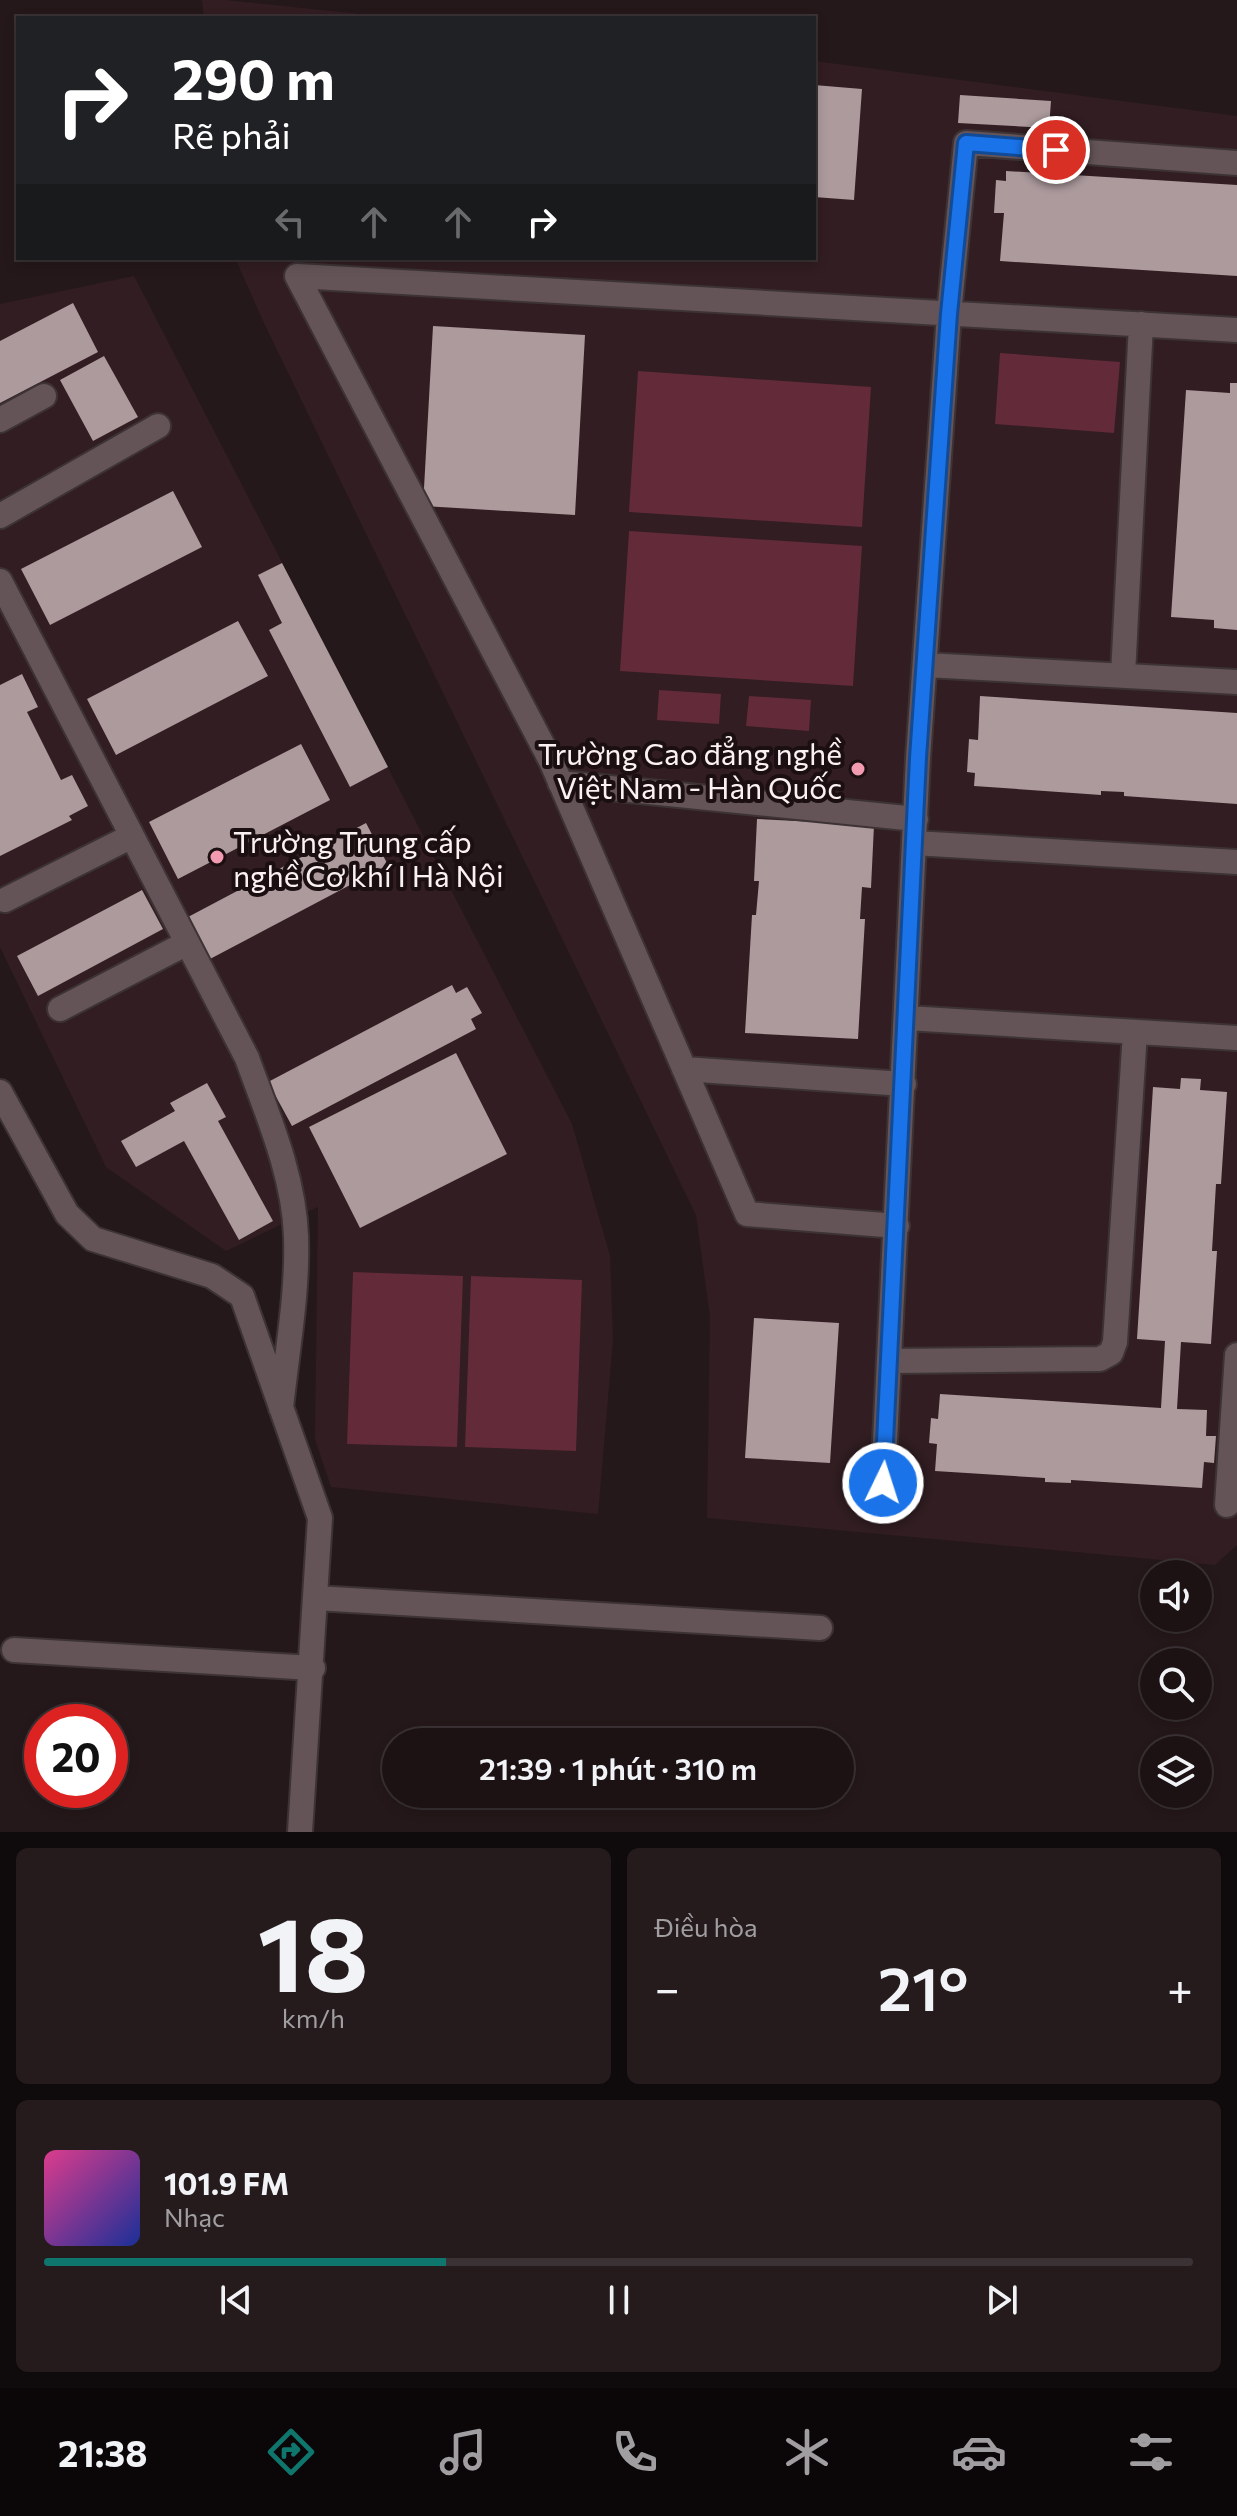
<!DOCTYPE html>
<html lang="vi">
<meta charset="utf-8">
<style>
body{margin:0;font-family:Commissioner,sans-serif;background:#251b1d;color:#f1f3f6;height:100vh;display:flex;flex-direction:column;font-size:30px;white-space:nowrap}
*{box-sizing:border-box;margin:0}
p{font-size:26px;color:#a09ea0}
.icon{flex:none;width:44px;height:44px;fill:none;stroke:currentColor;stroke-width:2;stroke-linecap:round;stroke-linejoin:round}
.map{position:relative;height:1832px;overflow:hidden}
.sheet{display:flex;flex-direction:column;gap:16px;padding:16px;background:#0f0a0b;flex:1}
.sheet>*{flex:none}
.guide{position:absolute;left:16px;top:16px;width:800px;height:244px;border-radius:0px;box-shadow:0 4px 12px #0003,0 0 0 2px #3a3234;background:#202124;color:#fff;overflow:hidden}
.fabs{position:absolute;left:1140px;top:1560px;display:grid;gap:16px}
.fabs a{display:grid;place-items:center;width:72px;height:72px;border-radius:50%;background:#1c1214;box-shadow:0 4px 12px #0003,0 0 0 2px #3a3234;font-size:40px}
.speed{position:absolute;left:24px;top:1704px;display:flex;gap:16px;font-size:40px;font-weight:700;text-align:center}
.speed>*{display:grid;place-content:center;width:104px;height:104px;border-radius:50%;background:#1c1214;box-shadow:0 4px 12px #0003,0 0 0 2px #3a3234;line-height:1}
.speed .limit{border:12px solid #d22;background:#fff;color:#111}
.pin{position:absolute;display:grid;place-items:center;width:68px;height:68px;color:#fff;margin:-34px;border:4px solid #fff;border-radius:50%;box-shadow:0 2px 8px #0007}
.me{position:absolute;width:88px;margin:-44px;rotate:4deg;stroke-linejoin:round;filter:drop-shadow(0 0 6px #0008)}
.turn{display:flex;align-items:center;gap:28px;height:168px;padding:0 24px;font-size:36px}
.turn .icon{width:104px;height:104px;stroke-width:2.5}
.turn b{display:block;font-size:56px;line-height:68px}
.lanes{display:flex;align-items:center;height:76px;padding:0 24px;background:#0003;justify-content:center;gap:40px;direction:ltr}
.lanes .off{opacity:.35}
.big{font-size:60px;font-weight:600;line-height:1.1}
.sheet .widget{flex:1;display:flex;flex-direction:column;justify-content:center;gap:12px;min-width:0;padding:0 28px;border-radius:12px;background:#251b1d}
.sheet .dial{align-items:center;gap:0}
.dial b{font-size:104px;line-height:1}
.song{display:flex;align-items:center;gap:24px}
.cover{width:96px;height:96px;border-radius:12px;background:linear-gradient(135deg,hsl(330 70% 55%),hsl(230 70% 35%))}
.played{height:8px;border-radius:4px;background:linear-gradient(90deg,#0f766e 35%,#3a3234 35%)}
.keys{display:flex;justify-content:space-around;direction:ltr}
.heat{display:flex;justify-content:space-between;align-items:center;font-size:44px;direction:ltr}
.sheet .tiles{flex:1;display:grid;gap:16px;grid-template-columns:1fr 1fr}
.widget:last-child{grid-column:span 2}
.trip{position:absolute;left:382px;top:1728px;width:472px;height:80px;border-radius:40px;background:#1c1214;box-shadow:0 4px 12px #0003,0 0 0 2px #3a3234;font-weight:600;line-height:80px;text-align:center}
.dock{display:flex;height:128px;justify-content:space-around;align-items:center;background:#0b0708;color:#a09ea0}
.dock .icon{width:56px;height:56px}
.dock .selected{color:#0f766e}
.dock b{font-size:36px;color:#f1f3f6}
.map>svg:first-child{display:block}
</style>
<div class="map">
<svg width="1237" height="1832" viewBox="0 0 1237 1832">
<rect width="100%" height="100%" fill="#25181b"/>
<path fill="#311d22" d="M202 0H225L398 18H204Z
M814 61 1237 116V1545L1215 1565 707 1518 710 1316 696 1215 264 323 235 258H814Z
M134 276 572 1124 610 1256 613 1340 598 1514 331 1487 315 1439 318 1207 226 1251 106 1167 0 947V304Z"/>
<path fill="#632a3a" d="M1000 353 1120 362 1114 433 995 424Z
M638 371 871 387 862 527 629 512Z
M629 531 862 546 853 686 620 671Z
M659 690 721 694 719 724 657 720Z
M749 696 811 700 809 731 746 726Z
M353 1272 463 1276 457 1447 347 1444Z
M471 1276 582 1280 576 1451 465 1447Z"/>
<path fill="#ac9a9d" d="M814 85 862 89 854 200 814 197Z
M960 95 1051 101 1049 128 958 123Z
M1006 171 1237 185V276L1000 261 1004 213H994L996 180 1006 181Z
M73 303 98 352 0 403V341Z
M433 326 585 335 575 515 423 506Z
M104 356 138 417 93 441 60 380Z
M1230 383H1237V630L1214 628V620L1171 617 1186 390 1230 393Z
M173 491 202 547 50 625 21 569Z
M282 563 388 767 350 787 269 630 282 623 258 575Z
M238 621 268 676 116 755 87 699Z
M22 674 38 707 27 712 61 780 72 775 88 806 69 816 72 820 0 856V685Z
M980 696 1237 713V804L1124 796V792L1101 791V795L974 786 975 773 967 772 969 739 978 740Z
M301 744 330 800 178 879 149 822Z
M757 819 874 825 871 888 862 887 860 919H865L858 1039 745 1033 752 915H756L759 881H754Z
M366 823 388 865 210 959 188 917Z
M142 890 163 929 38 996 17 956Z
M452 985 456 993 467 987 482 1013 471 1019 476 1029 292 1126 268 1082Z
M456 1053 507 1154 360 1228 309 1127Z
M1181 1078 1201 1079 1200 1090 1227 1092 1221 1184H1216L1212 1251H1217L1211 1344 1181 1342 1177 1409 1207 1410 1206 1436H1216L1214 1463 1204 1462 1202 1488 1071 1480V1483L1045 1482V1478L935 1471 937 1444 929 1443 931 1418 938 1419 940 1394 1161 1408 1165 1341 1137 1339 1153 1087 1180 1089Z
M207 1083 226 1117 218 1121 273 1221 239 1240 184 1141 136 1167 121 1141 175 1111 170 1103Z
M754 1318 839 1323 830 1463 745 1458Z"/>
<g fill="none" stroke-linecap="round" stroke-linejoin="round">
<defs>
<path id="minor" d="M297 276 551 761 747 1214 897 1226
M297 276 1237 330
M0 420 44 396
M0 516 158 426
M0 581 247 1058C267 1114 294 1175 296 1236 298 1293 287 1351 281 1408
M926 665 1237 682
M1123 675 1141 324
M560 783 916 819
M914 843 1237 862
M5 900 132 836
M60 1009 187 943
M907 1018 1237 1038
M684 1069 904 1084
M0 1092 67 1214 93 1239 212 1276 242 1296 320 1518 300 1832
M891 1361 1100 1359 1111 1353 1115 1342 1135 1032
M883 1483 918 758 949 314 966 143 1237 163
M1227 1505 1237 1355
M316 1598 820 1628
M14 1650 313 1668"/>
</defs>
<use href="#minor" stroke="#3d3335" stroke-width="28"/>
<use href="#minor" stroke="#645457" stroke-width="24"/>
</g>
<g fill="none" stroke-linecap="round" stroke-linejoin="round">
<defs>
<path id="route" d="M883 1483 918 758 949 314 966 143 1056 150"/>
</defs>
<use href="#route" stroke="#114b97" stroke-width="20"/>
<use href="#route" stroke="#1a73e8" stroke-width="14"/>
</g>
<g fill="#f29aaf" stroke="#1b0f12" stroke-width="3">
<circle cx="858" cy="769" r="8"/>
<circle cx="217" cy="857" r="8"/>
</g>
<g text-anchor="middle" dominant-baseline="central" stroke-width="8" stroke-linejoin="round" paint-order="stroke">
<g font-size="30" fill="#fbf1f3" stroke="#1b0f12" text-anchor="end">
<text x="842" y="752">Trường Cao đẳng nghề<tspan x="842" dy="34">Việt Nam - Hàn Quốc</tspan></text>
<text x="233" y="840" text-anchor="start">Trường Trung cấp<tspan x="233" dy="34">nghề Cơ khí I Hà Nội</tspan></text>
</g>
</g>
</svg>
<div class="fabs">
<a><svg class="icon" aria-label="sound" viewBox="0 0 24 24"><path d="M4 9h4l5-4v14l-5-4H4zM17 9q2 3 0 6"/></svg></a>
<a><svg class="icon" aria-label="search" viewBox="0 0 24 24"><circle cx="10" cy="10" r="6"/><path d="M15 15l6 6"/></svg></a>
<a><svg class="icon" aria-label="layers" viewBox="0 0 24 24"><path d="M12 4l9 5-9 5-9-5zM3 14l9 5 9-5"/></svg></a>
</div>
<div class="speed"><div class="limit">20</div></div>
<div class="pin" style="left:1056px;top:150px;background:#d93025"><svg class="icon" aria-label="arrive" viewBox="0 0 24 24"><path d="M6 21V4h12l-3 4 3 4H6"/></svg></div>
<svg class="me" style="left:883px;top:1483px" viewBox="-20 -20 40 40"><circle r="17" fill="#1a73e8" stroke="#fff" stroke-width="3"/><path d="M0-11L8 9 0 5-8 9z" fill="#fff"/></svg>
<div class="trip">21:39 · 1 phút · 310 m</div>
<div class="guide">
<div class="turn"><svg class="icon" aria-label="right" viewBox="0 0 24 24"><path d="M7 20v-9h11M14 6l5 5-5 5"/></svg><div><b>290 m</b>Rẽ phải</div></div>
<div class="lanes"><svg class="icon off" aria-label="left" viewBox="0 0 24 24"><path d="M17 20v-9H6M10 6l-5 5 5 5"/></svg><svg class="icon off" aria-label="ahead" viewBox="0 0 24 24"><path d="M12 20V5M6 11l6-6 6 6"/></svg><svg class="icon off" aria-label="ahead" viewBox="0 0 24 24"><path d="M12 20V5M6 11l6-6 6 6"/></svg><svg class="icon" aria-label="right" viewBox="0 0 24 24"><path d="M7 20v-9h11M14 6l5 5-5 5"/></svg></div>
</div>
</div>
<section class="sheet">
<div class="tiles">
<div class="widget dial"><b>18</b><p>km/h</p></div>
<div class="widget"><p>Điều hòa</p>
<div class="heat"><a>−</a><b class="big">21°</b><a>+</a></div>
</div>
<div class="widget">
<div class="song"><i class="cover"></i><div><b>101.9 FM</b><p>Nhạc</p></div></div>
<div class="played"></div>
<div class="keys"><svg class="icon" aria-label="previous" viewBox="0 0 24 24"><path d="M18 5L8 12l10 7zM5 5v14"/></svg><svg class="icon" aria-label="pause" viewBox="0 0 24 24"><path d="M8 5v14M16 5v14"/></svg><svg class="icon" aria-label="next" viewBox="0 0 24 24"><path d="M6 5l10 7-10 7zM19 5v14"/></svg></div>
</div>
</div>
</section>
<nav class="dock">
<b>21:38</b>
<svg class="icon selected" aria-label="directions" viewBox="0 0 24 24"><path d="M12 3l9 9-9 9-9-9zM9 14v-3h6M13 9l2 2-2 2"/></svg>
<svg class="icon" aria-label="music" viewBox="0 0 24 24"><path d="M9 18V5l10-2v13"/><circle cx="6" cy="18" r="3"/><circle cx="16" cy="16" r="3"/></svg>
<svg class="icon" aria-label="phone" viewBox="0 0 24 24"><path d="M5 4h4l2 5-3 2q2 4 5 5l2-3 5 2v4C11 20 4 13 5 4z"/></svg>
<svg class="icon" aria-label="climate" viewBox="0 0 24 24"><path d="M12 3v18M4 7l16 10M4 17L20 7"/></svg>
<svg class="icon" aria-label="car" viewBox="0 0 24 24"><path d="M5 17H2v-5l4-1 3-4h7l3 4 3 1v5h-3M9 17h6M6 11h13"/><circle cx="7" cy="17" r="2"/><circle cx="17" cy="17" r="2"/></svg>
<svg class="icon" aria-label="filters" viewBox="0 0 24 24"><path d="M4 7h16M4 17h16"/><circle cx="9" cy="7" r="2"/><circle cx="15" cy="17" r="2"/></svg>
</nav>
